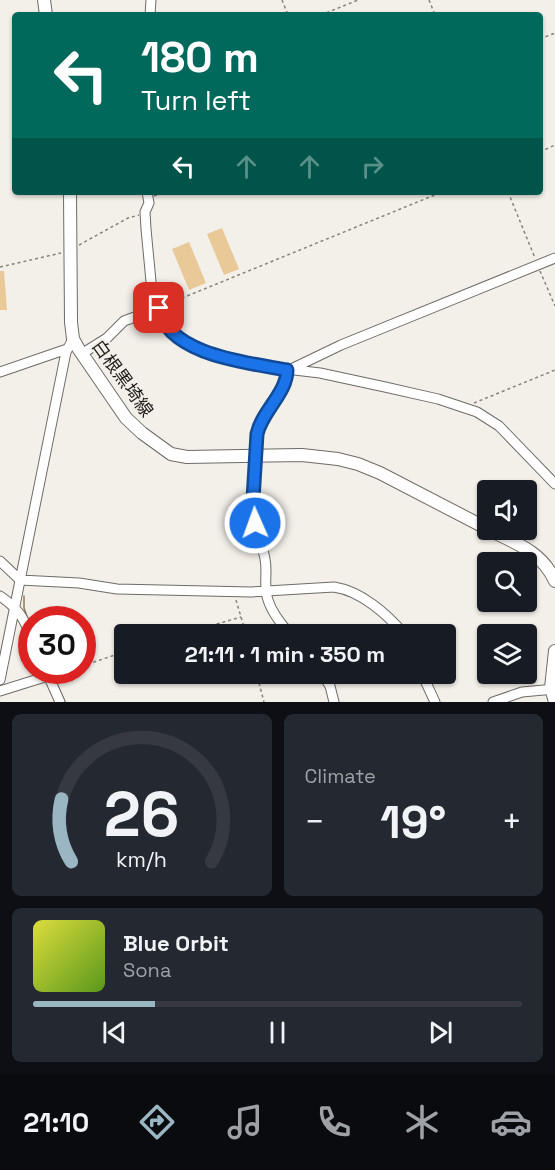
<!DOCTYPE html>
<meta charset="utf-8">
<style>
body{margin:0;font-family:"Space Grotesk","Noto Sans JP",sans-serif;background:#242831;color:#f1f3f6;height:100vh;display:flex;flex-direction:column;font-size:22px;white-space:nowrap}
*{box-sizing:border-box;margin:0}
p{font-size:20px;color:#9ea1a6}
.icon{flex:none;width:33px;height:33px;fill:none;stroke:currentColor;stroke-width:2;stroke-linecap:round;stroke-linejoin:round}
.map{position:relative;height:702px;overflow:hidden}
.panel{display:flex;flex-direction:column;gap:12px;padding:12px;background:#0d0f14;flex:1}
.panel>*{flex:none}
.banner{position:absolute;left:12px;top:12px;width:531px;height:183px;border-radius:6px;box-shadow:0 2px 4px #0004;background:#00695c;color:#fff;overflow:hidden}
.controls{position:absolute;left:477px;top:480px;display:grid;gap:12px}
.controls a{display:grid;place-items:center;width:60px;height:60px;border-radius:6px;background:#171b24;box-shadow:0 2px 4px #0004;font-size:30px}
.speed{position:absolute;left:18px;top:606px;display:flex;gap:12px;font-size:30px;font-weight:700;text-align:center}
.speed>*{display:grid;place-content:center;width:78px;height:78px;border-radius:50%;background:#171b24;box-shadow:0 2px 4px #0004;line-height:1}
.speed .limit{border:9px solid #d22;background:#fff;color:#111}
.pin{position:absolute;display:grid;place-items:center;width:51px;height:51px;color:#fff;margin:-26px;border-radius:12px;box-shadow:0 3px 9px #0006}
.me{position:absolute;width:66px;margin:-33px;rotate:358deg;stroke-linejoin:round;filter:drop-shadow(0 0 4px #0008)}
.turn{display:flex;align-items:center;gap:21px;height:126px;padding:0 30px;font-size:27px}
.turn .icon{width:78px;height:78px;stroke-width:2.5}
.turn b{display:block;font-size:42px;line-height:51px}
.lanes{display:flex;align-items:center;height:57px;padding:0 30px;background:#0003;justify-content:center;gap:30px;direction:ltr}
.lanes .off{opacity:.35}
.big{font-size:45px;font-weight:700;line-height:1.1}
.panel .card{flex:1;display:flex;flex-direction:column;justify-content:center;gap:9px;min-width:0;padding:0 21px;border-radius:9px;background:#242831}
.panel .dial{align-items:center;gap:0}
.dial svg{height:156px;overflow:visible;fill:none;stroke:#363941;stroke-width:7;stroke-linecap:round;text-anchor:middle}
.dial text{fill:#f1f3f6;stroke:none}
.song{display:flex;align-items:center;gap:18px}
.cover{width:72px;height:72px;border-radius:9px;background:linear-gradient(135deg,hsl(60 70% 55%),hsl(90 70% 35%))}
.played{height:6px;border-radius:3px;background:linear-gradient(90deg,#9ab6c2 25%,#363941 25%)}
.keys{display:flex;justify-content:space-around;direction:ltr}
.heat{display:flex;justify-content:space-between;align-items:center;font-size:33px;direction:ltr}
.panel .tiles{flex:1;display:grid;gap:12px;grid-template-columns:1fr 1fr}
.card:last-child{grid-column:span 2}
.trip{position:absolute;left:114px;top:624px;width:342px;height:60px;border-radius:6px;background:#171b24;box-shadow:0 2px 4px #0004;font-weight:700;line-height:60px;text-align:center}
.menu{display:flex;height:96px;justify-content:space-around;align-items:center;background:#090b0e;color:#9ea1a6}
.menu .icon{width:42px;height:42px}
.menu .selected{color:#9ab6c2}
.menu b{font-size:27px;color:#f1f3f6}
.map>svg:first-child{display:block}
</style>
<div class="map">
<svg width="555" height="702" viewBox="0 0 555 702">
<rect width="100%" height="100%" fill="#f3efe9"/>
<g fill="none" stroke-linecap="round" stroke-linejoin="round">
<path stroke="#917a58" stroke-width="1.5" d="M24 596V608L28 619
M56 682 65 702"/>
</g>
<path fill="#eac998" d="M222 228 239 269 224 275 207 234Z
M189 242 206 283 189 290 172 249Z
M0 271H4L7 310H0Z"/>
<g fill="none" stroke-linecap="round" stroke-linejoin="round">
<defs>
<path id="minor" d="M150 15 151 0
M147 192 149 203 145 212 146 229 152 292 159 308 161 317 175 335 187 345 223 356 269 367 320 373 385 387 438 399 477 412 499 426 555 484
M83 353 107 338 124 321 159 308
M287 371 341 345 555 258
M287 371C287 392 265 407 258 427 253 443 252 506 255 523 257 535 263 547 265 559 268 573 263 586 268 600 272 613 281 624 290 634
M0 372 67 349
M0 561 20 580 79 583 117 589 251 592 334 587C361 591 387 614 404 634
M0 596C19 609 23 617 32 638
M47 673 60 702
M322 674 330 686 334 702
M422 674 435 702
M258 676 264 674
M0 680 66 352 73 339
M0 691 48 676
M493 702 522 692 555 689"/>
<path id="major" d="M44 0 46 15
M70 192 71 322 73 339 78 348 126 418 142 433 171 454 187 457 302 455 338 459 358 464 380 473 488 529
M489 530C516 543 542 552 555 581
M555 702 551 688 555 651"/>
</defs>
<use href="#minor" stroke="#6f6b66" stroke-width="11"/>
<use href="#major" stroke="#6f6b66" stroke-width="14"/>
<path stroke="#85827e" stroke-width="1.5" stroke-dasharray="3 3" stroke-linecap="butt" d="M282 0 288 15
M429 0 435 15
M321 15 358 0
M540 39 555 33
M540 152 555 145
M508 192 535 258
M154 196 165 192
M79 245 128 218 139 215
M0 267 61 253
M540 271 555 306
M165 305 442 192
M474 403 555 370
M236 600 246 634
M182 634 241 617
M82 666 124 652
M55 674 67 670
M259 683 264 702"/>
<use href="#minor" stroke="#fff" stroke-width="9"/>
<use href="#major" stroke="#fff" stroke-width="12"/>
</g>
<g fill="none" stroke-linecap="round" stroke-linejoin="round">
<defs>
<path id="route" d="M159 308C167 355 249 363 287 370 287 393 262 411 257 434L253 499 255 523"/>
</defs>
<use href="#route" stroke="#114b97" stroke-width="15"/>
<use href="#route" stroke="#1a73e8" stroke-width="10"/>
</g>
<g text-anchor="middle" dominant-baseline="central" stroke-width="4.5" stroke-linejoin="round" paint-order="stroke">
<g font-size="18" fill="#1e1d1b" stroke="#f3efe9">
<text transform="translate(123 378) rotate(54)">白根黒埼線</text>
</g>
</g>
</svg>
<div class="controls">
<a><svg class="icon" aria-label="sound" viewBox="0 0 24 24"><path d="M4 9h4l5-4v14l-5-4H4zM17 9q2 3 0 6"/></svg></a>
<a><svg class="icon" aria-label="search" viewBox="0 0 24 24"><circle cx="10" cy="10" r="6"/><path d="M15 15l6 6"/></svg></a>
<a><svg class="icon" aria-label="layers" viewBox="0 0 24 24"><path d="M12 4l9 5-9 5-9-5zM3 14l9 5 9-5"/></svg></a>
</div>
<div class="speed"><div class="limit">30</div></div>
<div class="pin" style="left:159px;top:308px;background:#d93025"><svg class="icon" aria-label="arrive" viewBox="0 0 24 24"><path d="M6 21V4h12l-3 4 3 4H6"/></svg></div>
<svg class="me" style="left:255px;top:523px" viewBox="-20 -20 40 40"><circle r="17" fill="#1a73e8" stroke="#fff" stroke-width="3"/><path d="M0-11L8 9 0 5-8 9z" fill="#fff"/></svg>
<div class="trip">21:11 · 1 min · 350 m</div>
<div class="banner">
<div class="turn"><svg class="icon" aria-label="left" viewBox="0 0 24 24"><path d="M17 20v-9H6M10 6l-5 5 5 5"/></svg><div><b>180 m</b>Turn left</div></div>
<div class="lanes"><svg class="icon" aria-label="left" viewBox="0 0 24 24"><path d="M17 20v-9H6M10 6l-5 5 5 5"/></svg><svg class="icon off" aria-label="ahead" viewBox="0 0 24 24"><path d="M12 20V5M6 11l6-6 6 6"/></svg><svg class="icon off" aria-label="ahead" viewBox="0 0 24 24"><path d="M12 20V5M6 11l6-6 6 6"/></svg><svg class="icon off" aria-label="right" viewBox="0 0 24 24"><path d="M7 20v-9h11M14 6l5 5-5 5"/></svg></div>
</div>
</div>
<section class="panel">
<div class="tiles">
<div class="card dial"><svg viewBox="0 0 100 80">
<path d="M14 69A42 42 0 1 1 86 69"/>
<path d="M14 69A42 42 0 0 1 9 37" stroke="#9ab6c2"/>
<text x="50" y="56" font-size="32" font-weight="700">26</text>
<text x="50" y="72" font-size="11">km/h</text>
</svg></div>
<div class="card"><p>Climate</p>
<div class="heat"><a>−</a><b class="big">19°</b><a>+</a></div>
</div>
<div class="card">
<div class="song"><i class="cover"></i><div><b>Blue Orbit</b><p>Sona</p></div></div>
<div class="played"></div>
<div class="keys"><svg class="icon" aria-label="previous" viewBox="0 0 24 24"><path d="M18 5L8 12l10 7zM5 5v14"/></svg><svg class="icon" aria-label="pause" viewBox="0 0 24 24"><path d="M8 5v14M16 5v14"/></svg><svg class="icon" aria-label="next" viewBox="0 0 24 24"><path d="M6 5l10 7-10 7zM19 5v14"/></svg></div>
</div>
</div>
</section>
<nav class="menu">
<b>21:10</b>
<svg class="icon selected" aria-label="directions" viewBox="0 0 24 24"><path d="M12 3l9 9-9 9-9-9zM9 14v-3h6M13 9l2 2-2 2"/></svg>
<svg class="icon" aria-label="music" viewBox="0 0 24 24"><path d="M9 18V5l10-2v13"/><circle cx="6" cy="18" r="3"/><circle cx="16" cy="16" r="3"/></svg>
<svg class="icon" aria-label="phone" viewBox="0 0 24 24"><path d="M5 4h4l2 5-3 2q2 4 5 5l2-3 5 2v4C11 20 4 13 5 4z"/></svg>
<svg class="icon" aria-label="climate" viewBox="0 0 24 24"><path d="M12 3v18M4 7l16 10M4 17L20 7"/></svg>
<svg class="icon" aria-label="car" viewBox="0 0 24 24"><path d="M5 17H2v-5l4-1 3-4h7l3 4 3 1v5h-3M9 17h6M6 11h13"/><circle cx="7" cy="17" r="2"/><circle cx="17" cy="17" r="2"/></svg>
</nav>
